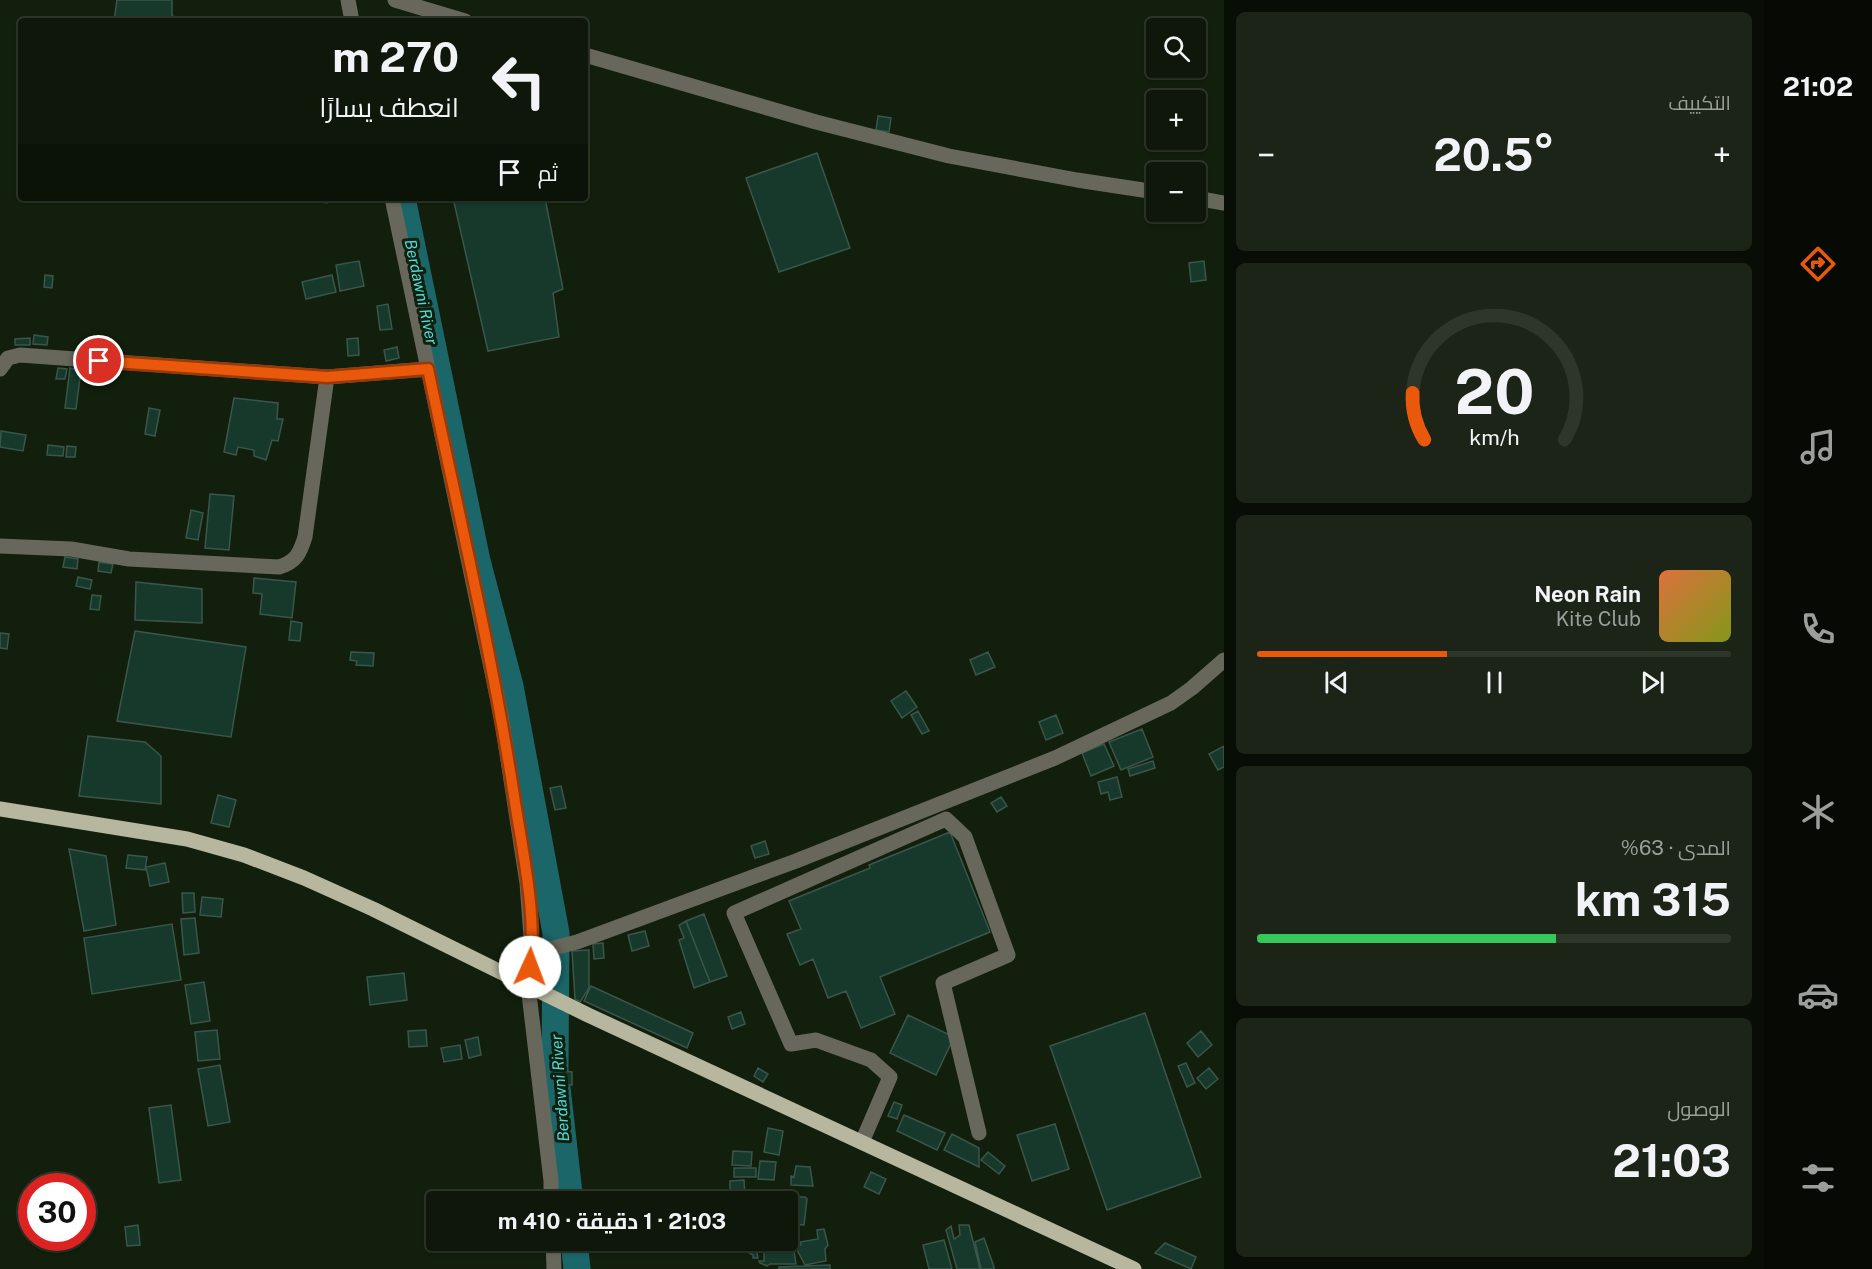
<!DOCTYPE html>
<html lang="ar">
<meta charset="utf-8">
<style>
body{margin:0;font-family:"Public Sans",Cairo,sans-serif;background:#1c2417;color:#f1f3f6;direction:rtl;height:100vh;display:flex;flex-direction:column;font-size:22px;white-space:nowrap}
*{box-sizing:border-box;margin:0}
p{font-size:20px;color:#9b9f9c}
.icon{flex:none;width:33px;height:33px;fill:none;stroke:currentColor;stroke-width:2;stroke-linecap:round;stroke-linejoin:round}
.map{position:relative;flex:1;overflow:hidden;direction:ltr}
.side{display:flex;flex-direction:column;gap:12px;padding:12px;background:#080d05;width:540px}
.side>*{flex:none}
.guide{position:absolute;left:18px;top:18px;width:570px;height:183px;border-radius:6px;box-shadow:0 2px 4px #0004,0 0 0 2px #2e362a;direction:rtl;background:#0e1709;color:#f1f3f6;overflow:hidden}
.controls{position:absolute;left:1146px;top:18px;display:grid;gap:12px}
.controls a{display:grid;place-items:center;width:60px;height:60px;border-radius:6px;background:#0e1709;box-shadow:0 2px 4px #0004,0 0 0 2px #2e362a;font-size:30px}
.speed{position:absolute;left:18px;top:1173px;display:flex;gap:12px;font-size:30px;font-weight:700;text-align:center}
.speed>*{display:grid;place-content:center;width:78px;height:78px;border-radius:50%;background:#0e1709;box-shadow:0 2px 4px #0004,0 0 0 2px #2e362a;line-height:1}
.speed .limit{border:9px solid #d22;background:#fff;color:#111}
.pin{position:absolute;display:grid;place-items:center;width:51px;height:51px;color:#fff;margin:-26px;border:3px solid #fff;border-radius:50%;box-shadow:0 2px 6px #0007}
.me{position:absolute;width:66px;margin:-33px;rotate:2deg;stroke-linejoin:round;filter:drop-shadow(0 0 4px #0008)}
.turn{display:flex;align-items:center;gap:21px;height:126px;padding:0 30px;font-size:27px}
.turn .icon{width:78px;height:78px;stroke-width:2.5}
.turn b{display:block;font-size:42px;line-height:51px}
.then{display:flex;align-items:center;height:57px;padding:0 30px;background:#0003;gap:12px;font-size:22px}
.big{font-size:45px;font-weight:700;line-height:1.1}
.side .widget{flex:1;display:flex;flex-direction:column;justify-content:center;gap:9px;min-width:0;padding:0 21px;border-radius:9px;background:#1c2417}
.side .dial{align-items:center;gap:0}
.dial svg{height:156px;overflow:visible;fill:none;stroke:#2e362a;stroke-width:7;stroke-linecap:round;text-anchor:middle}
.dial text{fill:#f1f3f6;stroke:none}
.song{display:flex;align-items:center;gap:18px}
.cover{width:72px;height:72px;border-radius:9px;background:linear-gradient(135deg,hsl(20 70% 55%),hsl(70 70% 35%))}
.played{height:6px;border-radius:3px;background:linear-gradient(90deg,#ea580c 40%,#2e362a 40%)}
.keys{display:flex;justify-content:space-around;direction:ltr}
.heat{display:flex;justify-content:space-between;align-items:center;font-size:33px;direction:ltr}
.charge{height:9px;border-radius:4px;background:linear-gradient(90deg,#34c759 63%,#2e362a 0)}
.trip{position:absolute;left:426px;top:1191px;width:372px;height:60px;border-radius:6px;background:#0e1709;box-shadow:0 2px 4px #0004,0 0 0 2px #2e362a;font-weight:700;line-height:60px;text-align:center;direction:rtl}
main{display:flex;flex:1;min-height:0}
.dock{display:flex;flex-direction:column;width:108px;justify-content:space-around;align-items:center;background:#060904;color:#9b9f9c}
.dock .icon{width:42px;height:42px}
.dock .active{color:#ea580c}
.dock b{font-size:27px;color:#f1f3f6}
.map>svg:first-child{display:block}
</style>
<main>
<nav class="dock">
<b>21:02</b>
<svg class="icon active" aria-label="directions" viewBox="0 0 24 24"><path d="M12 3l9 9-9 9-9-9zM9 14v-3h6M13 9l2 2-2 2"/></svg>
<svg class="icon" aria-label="music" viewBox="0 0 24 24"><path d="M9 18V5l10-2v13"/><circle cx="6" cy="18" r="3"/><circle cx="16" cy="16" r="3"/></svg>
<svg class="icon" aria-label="phone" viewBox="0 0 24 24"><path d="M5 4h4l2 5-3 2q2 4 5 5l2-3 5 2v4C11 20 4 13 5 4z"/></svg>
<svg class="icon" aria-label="climate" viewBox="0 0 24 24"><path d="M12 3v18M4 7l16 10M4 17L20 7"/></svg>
<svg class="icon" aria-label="car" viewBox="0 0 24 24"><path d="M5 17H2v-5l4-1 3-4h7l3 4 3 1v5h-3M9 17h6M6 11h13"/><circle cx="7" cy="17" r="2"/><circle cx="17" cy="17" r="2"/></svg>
<svg class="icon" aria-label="filters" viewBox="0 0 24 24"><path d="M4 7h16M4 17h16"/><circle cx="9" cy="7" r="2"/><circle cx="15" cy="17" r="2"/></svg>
</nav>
<section class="side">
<div class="widget"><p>التكييف</p>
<div class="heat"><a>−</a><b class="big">20.5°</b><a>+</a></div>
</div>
<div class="widget dial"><svg viewBox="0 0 100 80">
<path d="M14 69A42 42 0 1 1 86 69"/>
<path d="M14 69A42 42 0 0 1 8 45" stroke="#ea580c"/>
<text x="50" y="56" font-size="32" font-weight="700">20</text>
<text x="50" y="72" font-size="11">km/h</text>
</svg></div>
<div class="widget">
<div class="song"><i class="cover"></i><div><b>Neon Rain</b><p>Kite Club</p></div></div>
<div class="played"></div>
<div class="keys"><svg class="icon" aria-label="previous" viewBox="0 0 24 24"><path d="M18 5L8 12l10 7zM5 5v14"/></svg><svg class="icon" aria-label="pause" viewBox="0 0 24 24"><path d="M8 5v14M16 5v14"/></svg><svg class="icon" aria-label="next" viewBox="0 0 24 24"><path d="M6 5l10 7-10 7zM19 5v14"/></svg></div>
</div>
<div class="widget"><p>المدى · 63%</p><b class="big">315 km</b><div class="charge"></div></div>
<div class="widget"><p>الوصول</p><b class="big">21:03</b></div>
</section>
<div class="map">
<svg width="1224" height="1269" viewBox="0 0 1224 1269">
<rect width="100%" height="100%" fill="#121f0c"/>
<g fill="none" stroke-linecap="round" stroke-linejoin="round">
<path stroke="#1b6668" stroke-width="27" d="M402 198 477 561 510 686 556 933 555 1070 570 1202
M574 1240 577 1269"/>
</g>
<path fill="#16392c" stroke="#3a564a" stroke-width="1.5" d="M117 0H172V16L176 17V21H114Z
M878 116 891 118 889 132 876 130Z
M817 153 850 248 779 272 746 178Z
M294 198H328L327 203Z
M453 198H545L563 289 553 293 559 337 488 351Z
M359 261 364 286 340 291 336 265Z
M1204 261 1206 280 1191 282 1189 263Z
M45 275 53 276 52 288 44 287Z
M332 275 336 292 306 299 302 282Z
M388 304 392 329 380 330 377 306Z
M34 335 48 337 47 345 33 344Z
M30 338V345H15V339Z
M358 338 359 355 348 356 347 339Z
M397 347 399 358 386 361 384 350Z
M58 368 67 369 65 379H56Z
M70 368 81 370 76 409 65 408Z
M234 398 278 403 277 419H283L278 441 272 440 266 460 254 456V450L238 447 236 455 224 452Z
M149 408 160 410 155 436 145 434Z
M1 431 26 435 23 451 0 447Z
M48 445 64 447 63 456 47 455Z
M67 446 76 447 75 457H66Z
M210 494 234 496 229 550 205 548Z
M191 510 203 513 198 540 186 538Z
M65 557 78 559 77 569 63 567Z
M99 562 113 564 111 573 98 571Z
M78 577 92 580 90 589 76 586Z
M254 578 296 582 292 618 260 614 262 594 253 593Z
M136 582 202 589V623L135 620Z
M92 595 101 596 99 610 90 609Z
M291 621 302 623 300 641 289 640Z
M135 631 246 647 231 737 117 721Z
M0 633 9 634 7 649 0 648Z
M351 652 374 653 373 666 356 665 357 661 350 660Z
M988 652 995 667 976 675 970 660Z
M906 691 917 707 902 718 891 701Z
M918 711 929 731 922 734 911 715Z
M1056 715 1063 733 1046 740 1039 722Z
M1142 729 1153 757 1121 770 1109 742Z
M88 736 145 742 161 756V804L79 796Z
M1104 744 1114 766 1091 776 1082 753Z
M1224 746V767L1218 770 1209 754Z
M1153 761 1155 768 1130 776 1128 769Z
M1117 777 1122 797 1110 800 1108 792 1101 794 1098 782Z
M561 786 566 808 555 810 550 788Z
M218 795 236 800 229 827 211 823Z
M1001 797 1007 806 997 812 991 803Z
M950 832 990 932 880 977 895 1014 861 1028 846 991 828 998 813 959 800 965 787 934 801 929 789 901 870 868 869 865Z
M765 841 769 854 755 858 751 846Z
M69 849 106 856 116 925 84 931Z
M128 855 147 857 145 870 126 868Z
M165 863 169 882 150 886 146 867Z
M182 893H194L195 912 183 913Z
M202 897 223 899 221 917 200 915Z
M704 914 727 976 710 982 686 921Z
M195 918 199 953 184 955 181 919Z
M686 921 710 982 694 988 679 940 684 938 679 925Z
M172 924 181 980 92 994 84 938Z
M645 931 649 946 632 951 628 935Z
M603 943 604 958 594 959 593 944Z
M589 950V988L580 1002 575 999 572 951Z
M404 973 407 1000 370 1005 367 977Z
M204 982 210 1021 191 1024 185 985Z
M591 986 693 1033 687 1048 584 1001Z
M741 1012 745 1024 732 1029 728 1017Z
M1145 1013 1201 1177 1107 1210 1050 1046Z
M908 1015 954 1037 936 1075 890 1053Z
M217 1030 220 1059 198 1061 195 1032Z
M426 1030 427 1046 409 1047 408 1031Z
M1201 1031 1212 1045 1198 1057 1187 1043Z
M478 1037 481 1055 469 1058 465 1040Z
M460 1045 462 1059 444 1062 441 1048Z
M1186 1063 1195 1083 1187 1087 1178 1066Z
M220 1065 230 1122 208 1126 198 1069Z
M758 1068 768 1074 763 1082 754 1076Z
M1209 1068 1218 1079 1206 1089 1197 1078Z
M562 1071 572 1072V1085H561Z
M894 1102 902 1105 897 1119 888 1116Z
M171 1105 181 1180 159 1183 149 1108Z
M904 1115 945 1133 937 1150 897 1131Z
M1055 1124 1069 1169 1032 1181 1017 1135Z
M768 1128 783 1131 779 1155 764 1152Z
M952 1134 979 1148V1167L944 1150Z
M733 1151 752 1152 751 1166 732 1165Z
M988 1152 1005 1166 999 1174 981 1160Z
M760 1161 776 1162 774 1180 758 1179Z
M796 1166 810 1167 813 1186 791 1185V1176L794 1177Z
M734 1168H756V1177H734Z
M871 1172 886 1179 879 1194 864 1187Z
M744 1180 745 1196 730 1197V1181Z
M798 1197H805L807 1199 804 1225 794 1224Z
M138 1225 140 1245 127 1246 125 1227Z
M959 1225H969L980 1269H957L946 1230 951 1226 954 1239 960 1235Z
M824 1229 828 1245 825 1249 826 1261 805 1265 797 1250 798 1245H801L800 1242 818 1239 817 1230Z
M984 1238 994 1267V1269H981L975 1242Z
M788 1239 795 1242 793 1245 796 1264H770L767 1266 760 1263 759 1261H764V1243L788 1240Z
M760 1240 757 1243 759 1246 755 1252 757 1253 758 1258H753V1255L746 1251 745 1241Z
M944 1240 952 1269H929L923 1245Z
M1165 1243 1196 1257 1191 1269 1155 1253Z
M830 1265V1269H779V1267Z"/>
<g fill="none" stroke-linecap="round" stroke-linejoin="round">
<path stroke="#68675c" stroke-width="15" d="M348 0 352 21
M395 0 465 21
M585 55 816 122 949 156 1077 180 1156 192
M392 198 501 715 527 883 532 950 528 985 551 1181V1202
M1196 198 1224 203
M0 369 8 358 20 355 327 377 428 369
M0 546 71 549 129 559 279 567C296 562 300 553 305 537L327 377
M532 950 550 949 577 942 796 861 1055 758 1171 703 1192 688 1224 660
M862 1142 890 1077 871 1060 816 1040 791 1044 734 913 946 819 965 837 1008 955 943 983 979 1133
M553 1240 554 1269"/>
<path stroke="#b7b69e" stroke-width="15" d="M0 809 187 839 244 855 304 878 373 909 588 1015 1134 1269"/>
</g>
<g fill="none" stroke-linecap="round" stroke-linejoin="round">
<defs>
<path id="route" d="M99 361 327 377 428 369C458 511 492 653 514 796 522 849 537 914 530 967"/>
</defs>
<use href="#route" stroke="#983908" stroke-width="15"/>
<use href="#route" stroke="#ea580c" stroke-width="10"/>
</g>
<g text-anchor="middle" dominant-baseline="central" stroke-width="6" stroke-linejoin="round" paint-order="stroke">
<g font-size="16" font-style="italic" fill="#4ddadc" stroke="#121f0c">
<text transform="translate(421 292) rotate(78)">Berdawni River</text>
<text transform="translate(560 1088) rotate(-94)">Berdawni River</text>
</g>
</g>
</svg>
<div class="controls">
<a><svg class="icon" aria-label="search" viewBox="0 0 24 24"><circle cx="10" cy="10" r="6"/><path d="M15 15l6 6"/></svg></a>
<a>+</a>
<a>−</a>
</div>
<div class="speed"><div class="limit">30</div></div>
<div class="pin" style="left:99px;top:361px;background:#d93025"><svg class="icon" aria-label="arrive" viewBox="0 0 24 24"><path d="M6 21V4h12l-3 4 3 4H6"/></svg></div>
<svg class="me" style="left:530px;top:967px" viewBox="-20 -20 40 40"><circle r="19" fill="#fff"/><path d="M0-13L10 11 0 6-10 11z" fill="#ea580c"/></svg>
<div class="trip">21:03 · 1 دقيقة · 410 m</div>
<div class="guide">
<div class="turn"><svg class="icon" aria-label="left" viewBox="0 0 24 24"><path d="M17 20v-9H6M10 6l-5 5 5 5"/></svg><div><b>270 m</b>انعطف يسارًا</div></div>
<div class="then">ثم<svg class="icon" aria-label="arrive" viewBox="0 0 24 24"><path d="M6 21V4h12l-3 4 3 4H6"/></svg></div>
</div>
</div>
</main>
